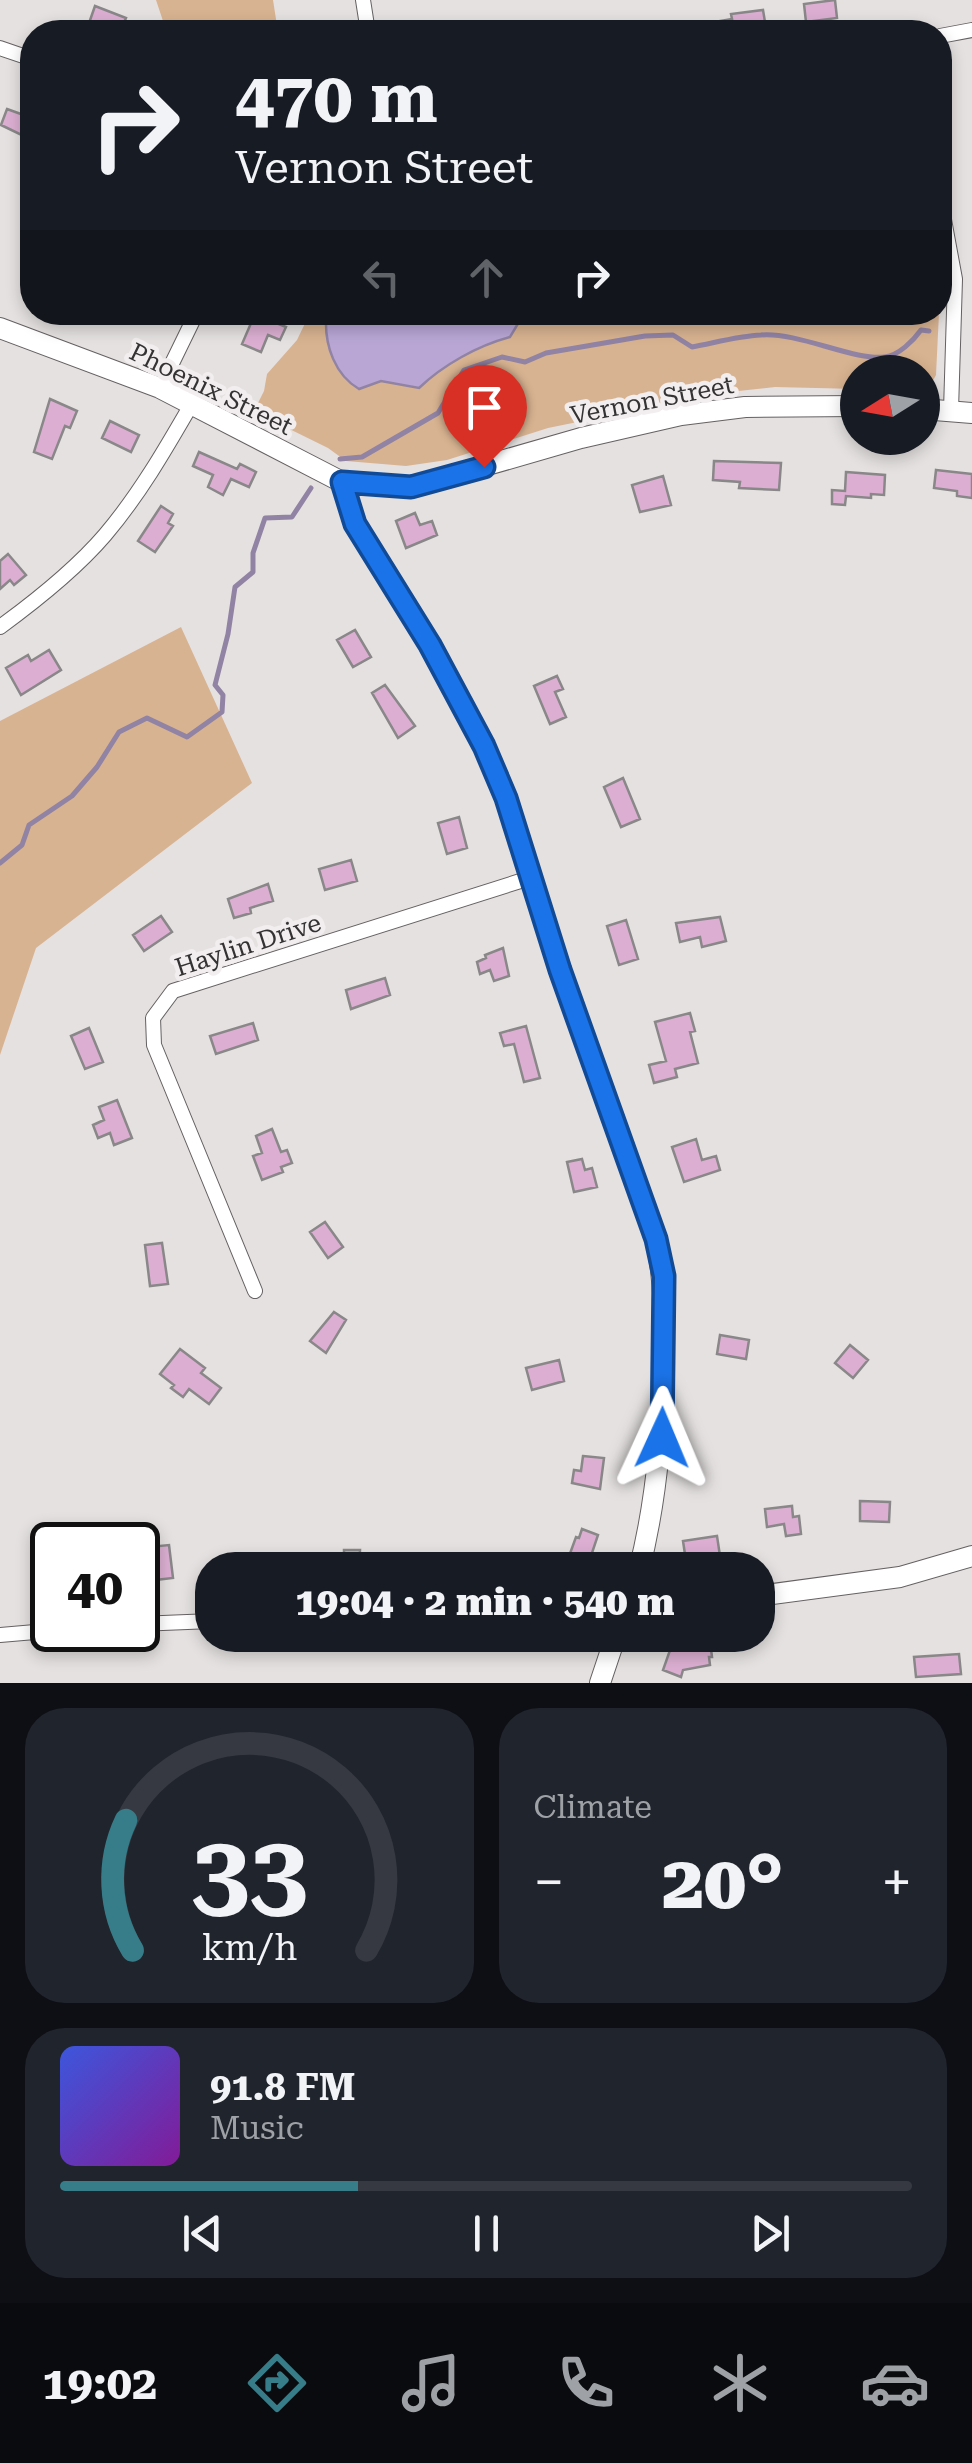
<!DOCTYPE html>
<meta charset="utf-8">
<style>
body{margin:0;font-family:"Roboto Serif",serif;background:#20242c;color:#f1f3f6;height:100vh;display:flex;flex-direction:column;font-size:38px;white-space:nowrap}
*{box-sizing:border-box;margin:0}
p{font-size:32px;color:#9ea1a6}
.icon{flex:none;width:55px;height:55px;fill:none;stroke:currentColor;stroke-width:2;stroke-linecap:round;stroke-linejoin:round}
.map{position:relative;height:1683px;overflow:hidden}
.panel{display:flex;flex-direction:column;gap:25px;padding:25px;background:#0d0f14;flex:1}
.panel>*{flex:none}
.top-card{position:absolute;left:20px;top:20px;width:932px;height:305px;border-radius:40px;box-shadow:0 5px 15px #0003;background:#171b24;color:#f1f3f6;overflow:hidden}
.needle{width:65px;rotate:259deg}
.buttons{position:absolute;left:840px;top:355px;display:grid;gap:20px}
.buttons a{display:grid;place-items:center;width:100px;height:100px;border-radius:50%;background:#171b24;box-shadow:0 5px 15px #0003;font-size:50px}
.speed{position:absolute;left:30px;top:1522px;display:flex;gap:20px;font-size:50px;font-weight:700;text-align:center}
.speed>*{display:grid;place-content:center;width:130px;height:130px;border-radius:50%;background:#171b24;box-shadow:0 5px 15px #0003;line-height:1}
.speed .limit{border:5px solid #111;border-radius:15px;background:#fff;color:#111}
.pin{position:absolute;display:grid;place-items:center;width:85px;height:85px;color:#fff;margin:-102px -42px;border-radius:50% 50% 50% 0;rotate:-45deg;box-shadow:0 0 10px #0007}
.pin .icon{rotate:45deg}
.me{position:absolute;width:110px;margin:-55px;rotate:1deg;stroke-linejoin:round;filter:drop-shadow(0 0 8px #0008)}
.turn{display:flex;align-items:center;gap:35px;height:210px;padding:0 50px;font-size:45px}
.turn .icon{width:130px;height:130px;stroke-width:2.5}
.turn b{display:block;font-size:70px;line-height:85px}
.lanes{display:flex;align-items:center;height:95px;padding:0 50px;background:#0003;justify-content:center;gap:50px;direction:ltr}
.lanes .off{opacity:.35}
.big{font-size:75px;font-weight:800;line-height:1.1}
.panel .tile{flex:1;display:flex;flex-direction:column;justify-content:center;gap:15px;min-width:0;padding:0 35px;border-radius:40px;background:#20242c}
.panel .dial{align-items:center;gap:0}
.dial svg{height:260px;overflow:visible;fill:none;stroke:#363941;stroke-width:7;stroke-linecap:round;text-anchor:middle}
.dial text{fill:#f1f3f6;stroke:none}
.song{display:flex;align-items:center;gap:30px}
.cover{width:120px;height:120px;border-radius:15px;background:linear-gradient(135deg,hsl(230 70% 55%),hsl(290 70% 35%))}
.played{height:10px;border-radius:5px;background:linear-gradient(90deg,#367c89 35%,#363941 35%)}
.keys{display:flex;justify-content:space-around;direction:ltr}
.heat{display:flex;justify-content:space-between;align-items:center;font-size:55px;direction:ltr}
.panel .tiles{flex:1;display:grid;gap:25px;grid-template-columns:1fr 1fr}
.tile:last-child{grid-column:span 2}
.trip{position:absolute;left:195px;top:1552px;width:580px;height:100px;border-radius:40px;background:#171b24;box-shadow:0 5px 15px #0003;font-weight:800;line-height:100px;text-align:center}
.menu{display:flex;height:160px;justify-content:space-around;align-items:center;background:#090b0e;color:#9ea1a6}
.menu .icon{width:70px;height:70px}
.menu .active{color:#367c89}
.menu b{font-size:45px;color:#f1f3f6}
.map>svg:first-child{display:block}
</style>
<div class="map">
<svg width="972" height="1683" viewBox="0 0 972 1683">
<rect width="100%" height="100%" fill="#e5e1e1"/>
<path fill="#d8b391" d="M156 0H273L278 32H161L164 24Z
M310 313H939L936 375 931 384 923 389 922 372H858L857 389 775 387 720 393 548 428 447 460 406 466 346 461 328 448 263 416 256 407 264 391 267 374 297 340Z
M181 627 252 783 36 948 0 1055V721Z"/>
<path fill="#b9a6d5" stroke="#9183a4" stroke-width="2.5" d="M334 313H410L426 318 454 313 508 312 519 322 510 337C477 346 443 365 419 388L381 381 359 389C335 375 325 346 326 319Z"/>
<g fill="none" stroke-linecap="round" stroke-linejoin="round">
<path stroke="#9183a4" stroke-width="5" d="M340 459 362 457 438 413 464 370 502 357 525 362 546 353 645 336 673 335 692 347C714 343 738 336 761 335 799 332 854 361 885 357 899 355 913 341 921 330L929 331
M0 863 22 845 29 825 72 796 97 767 119 732 147 718 187 737 222 712 223 695 215 685 228 634 235 587 253 572V553L265 518 292 517 311 488"/>
</g>
<path fill="#dcafd2" stroke="#8a8789" stroke-width="2.5" d="M835 0 837 18 806 22 804 4Z
M95 6 126 18 120 32H106L88 26Z
M763 10 766 28 750 32H692L691 26 732 19 731 14Z
M7 109 32 118V140L1 125Z
M255 314 286 327 280 340 268 335 261 352 242 344Z
M50 399 77 411 70 428 65 426 52 459 34 452Z
M110 421 139 435 131 452 102 438Z
M199 452 237 469 240 464 256 472 249 487 231 479 223 495 208 487 213 475 193 466Z
M714 461 781 463 779 490 739 488 740 482 713 480Z
M936 470 972 474V498L957 496V491L934 488Z
M846 472 885 475 884 495 871 494V498L846 496 845 505 832 504V490L845 491Z
M663 476 671 505 640 512 632 485Z
M161 506 173 514 168 523 173 526 155 552 138 541Z
M415 513 420 525 432 521 437 535 406 548 396 521Z
M8 554 26 575 14 585 10 580 0 589V561Z
M355 630 371 657 353 667 337 640Z
M49 650 61 670 21 695 6 668 28 655 31 661Z
M557 676 563 689 555 692 566 717 550 724 534 686Z
M385 685 415 726 398 738 372 693Z
M623 778 640 819 621 827 604 787Z
M459 817 467 848 447 854 438 823Z
M351 860 357 881 325 890 319 869Z
M268 884 273 901 250 908 251 913 234 918 228 899Z
M161 916 172 932 144 951 133 935Z
M720 917 726 941 702 947 700 937 680 942 676 923Z
M626 920 638 959 619 965 607 926Z
M503 948 509 976 494 981 490 970 480 974 477 962 486 958 485 955Z
M385 978 390 995 351 1009 346 990Z
M690 1013 695 1031 690 1032 698 1063 675 1069 677 1077 654 1083 649 1065 666 1061 655 1022Z
M253 1023 258 1040 216 1054 210 1036Z
M526 1026 540 1078 524 1082 514 1044 504 1046 500 1033Z
M89 1028 103 1062 85 1069 71 1036Z
M117 1100 132 1138 114 1145 110 1133 98 1138 93 1125 104 1120 99 1107Z
M272 1129 281 1152 287 1150 292 1163 281 1167 283 1172 262 1180 253 1156 262 1153 256 1136Z
M696 1139 702 1160 716 1156 720 1170 684 1182 672 1147Z
M582 1159 585 1170 592 1168 597 1187 574 1192 567 1162Z
M325 1222 343 1247 328 1258 310 1232Z
M162 1243 168 1284 150 1286 145 1245Z
M334 1312 346 1320 326 1353 310 1341Z
M720 1335 749 1340 746 1359 717 1354Z
M850 1345 868 1360 853 1378 835 1363Z
M180 1349 205 1368 201 1373 221 1388 209 1404 189 1389 183 1397 171 1388 174 1385 160 1374Z
M559 1360 564 1381 532 1390 526 1368Z
M583 1456 604 1458 600 1489 572 1483 574 1470 581 1471Z
M860 1501 890 1502 889 1522 860 1521Z
M792 1506 793 1517 799 1516 801 1534 786 1536 784 1524 767 1527 765 1509Z
M582 1529 598 1535 588 1565 585 1564 583 1570H564L576 1537 579 1538Z
M717 1536 720 1556 686 1561 683 1541Z
M169 1545 173 1578 155 1580 154 1567 140 1568 138 1548Z
M344 1550H360L359 1570H320L321 1557 344 1558Z
M675 1636 694 1643 710 1641 712 1657H709L710 1665 683 1670 681 1677 663 1670Z
M959 1654 961 1674 916 1677 914 1657Z"/>
<g fill="none" stroke-linecap="round" stroke-linejoin="round">
<defs>
<path id="street" d="M363 0 368 32
M940 36 972 30
M0 48 32 59
M940 198 955 279 951 410
M160 388 197 312
M0 627C37 600 75 570 105 535 139 495 165 450 191 405
M255 1291 154 1045 153 1018 173 991 533 877
M138 1624 212 1621
M0 1635 58 1630"/>
<path id="secondary" d="M0 328 160 388 342 482 411 487 581 438 681 415 745 407 858 406
M922 409 972 413
M342 482 355 524 430 645 483 745 505 797 560 970 656 1239C665 1283 665 1325 663 1370 662 1439 656 1503 639 1570
M758 1596 900 1577 972 1556
M600 1683 616 1635"/>
</defs>
<use href="#street" stroke="#656162" stroke-width="16"/>
<use href="#secondary" stroke="#656162" stroke-width="22"/>
<use href="#street" stroke="#fff" stroke-width="14"/>
<use href="#secondary" stroke="#fff" stroke-width="20"/>
</g>
<g fill="none" stroke-linecap="round" stroke-linejoin="round">
<defs>
<path id="route" d="M484 467 411 487 342 482 355 524 430 645 484 746 506 798 560 970 656 1239 664 1276 662 1438"/>
</defs>
<use href="#route" stroke="#114b97" stroke-width="25"/>
<use href="#route" stroke="#1a73e8" stroke-width="18"/>
</g>
<g text-anchor="middle" dominant-baseline="central" stroke-width="9" stroke-linejoin="round" paint-order="stroke">
<g font-size="25" fill="#343233" stroke="#f2eeef">
<text transform="translate(211 389) rotate(26)">Phoenix Street</text>
<text transform="translate(652 400) rotate(-11)">Vernon Street</text>
<text transform="translate(248 945) rotate(-18)">Haylin Drive</text>
</g>
</g>
</svg>
<div class="buttons">
<a><svg class="needle" viewBox="-14 -14 28 28"><path d="M0-13l5 13h-10z" fill="#e53935"/><path d="M0 13l5-13h-10z" fill="#9ea1a6"/></svg></a>
</div>
<div class="speed"><div class="limit">40</div></div>
<div class="pin" style="left:484px;top:467px;background:#d93025"><svg class="icon" aria-label="arrive" viewBox="0 0 24 24"><path d="M6 21V4h12l-3 4 3 4H6"/></svg></div>
<svg class="me" style="left:662px;top:1438px" viewBox="-20 -20 40 40"><path d="M0-17L14 15 0 8-14 15z" fill="#1a73e8" stroke="#fff" stroke-width="4"/></svg>
<div class="trip">19:04 · 2 min · 540 m</div>
<div class="top-card">
<div class="turn"><svg class="icon" aria-label="right" viewBox="0 0 24 24"><path d="M7 20v-9h11M14 6l5 5-5 5"/></svg><div><b>470 m</b>Vernon Street</div></div>
<div class="lanes"><svg class="icon off" aria-label="left" viewBox="0 0 24 24"><path d="M17 20v-9H6M10 6l-5 5 5 5"/></svg><svg class="icon off" aria-label="ahead" viewBox="0 0 24 24"><path d="M12 20V5M6 11l6-6 6 6"/></svg><svg class="icon" aria-label="right" viewBox="0 0 24 24"><path d="M7 20v-9h11M14 6l5 5-5 5"/></svg></div>
</div>
</div>
<section class="panel">
<div class="tiles">
<div class="tile dial"><svg viewBox="0 0 100 80">
<path d="M14 69A42 42 0 1 1 86 69"/>
<path d="M14 69A42 42 0 0 1 12 29" stroke="#367c89"/>
<text x="50" y="56" font-size="32" font-weight="700">33</text>
<text x="50" y="72" font-size="11">km/h</text>
</svg></div>
<div class="tile"><p>Climate</p>
<div class="heat"><a>−</a><b class="big">20°</b><a>+</a></div>
</div>
<div class="tile">
<div class="song"><i class="cover"></i><div><b>91.8 FM</b><p>Music</p></div></div>
<div class="played"></div>
<div class="keys"><svg class="icon" aria-label="previous" viewBox="0 0 24 24"><path d="M18 5L8 12l10 7zM5 5v14"/></svg><svg class="icon" aria-label="pause" viewBox="0 0 24 24"><path d="M8 5v14M16 5v14"/></svg><svg class="icon" aria-label="next" viewBox="0 0 24 24"><path d="M6 5l10 7-10 7zM19 5v14"/></svg></div>
</div>
</div>
</section>
<nav class="menu">
<b>19:02</b>
<svg class="icon active" aria-label="directions" viewBox="0 0 24 24"><path d="M12 3l9 9-9 9-9-9zM9 14v-3h6M13 9l2 2-2 2"/></svg>
<svg class="icon" aria-label="music" viewBox="0 0 24 24"><path d="M9 18V5l10-2v13"/><circle cx="6" cy="18" r="3"/><circle cx="16" cy="16" r="3"/></svg>
<svg class="icon" aria-label="phone" viewBox="0 0 24 24"><path d="M5 4h4l2 5-3 2q2 4 5 5l2-3 5 2v4C11 20 4 13 5 4z"/></svg>
<svg class="icon" aria-label="climate" viewBox="0 0 24 24"><path d="M12 3v18M4 7l16 10M4 17L20 7"/></svg>
<svg class="icon" aria-label="car" viewBox="0 0 24 24"><path d="M5 17H2v-5l4-1 3-4h7l3 4 3 1v5h-3M9 17h6M6 11h13"/><circle cx="7" cy="17" r="2"/><circle cx="17" cy="17" r="2"/></svg>
</nav>
